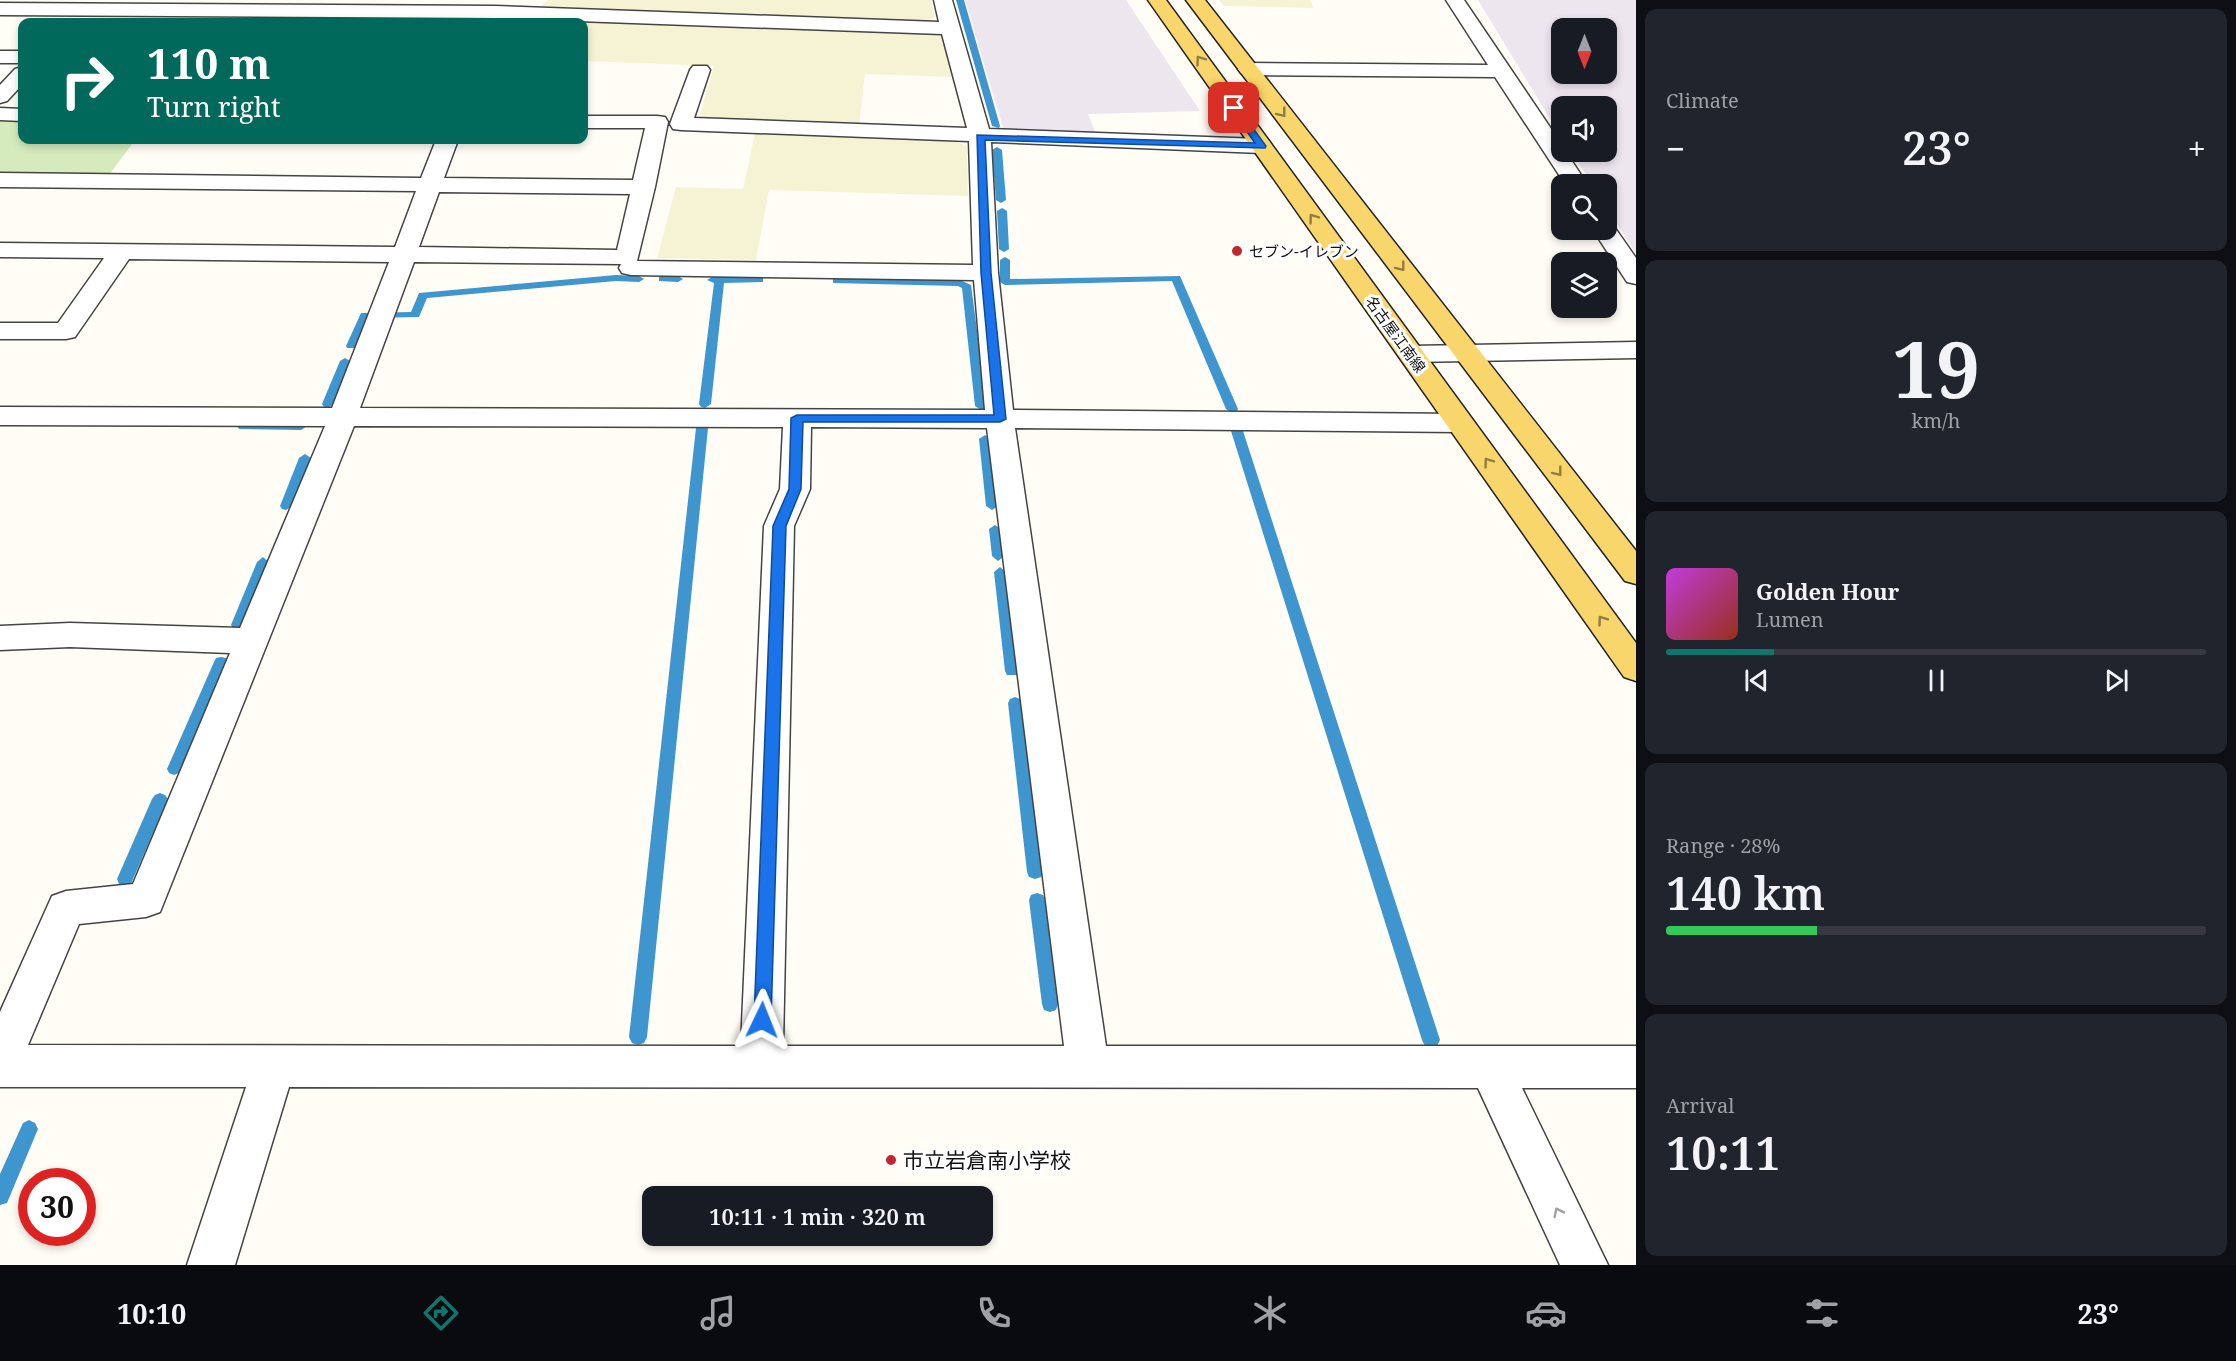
<!DOCTYPE html>
<meta charset="utf-8">
<style>
body{margin:0;font-family:"Noto Serif","Noto Sans JP",serif;background:#20242c;color:#f1f3f6;height:100vh;display:flex;flex-direction:column;font-size:22px;white-space:nowrap}
*{box-sizing:border-box;margin:0}
p{font-size:20px;color:#9ea1a6}
.icon{flex:none;width:33px;height:33px;fill:none;stroke:currentColor;stroke-width:2;stroke-linecap:round;stroke-linejoin:round}
.map{position:relative;flex:1;overflow:hidden}
.panel{display:flex;flex-direction:column;gap:9px;padding:9px;background:#0d0f14;width:600px}
.panel>*{flex:none}
.guide{position:absolute;left:18px;top:18px;width:570px;height:126px;border-radius:12px;box-shadow:0 3px 9px #0003;background:#00695c;color:#fff;overflow:hidden}
.needle{width:39px;rotate:180deg}
.fabs{position:absolute;left:1551px;top:18px;display:grid;gap:12px}
.fabs a{display:grid;place-items:center;width:66px;height:66px;border-radius:12px;background:#171b24;box-shadow:0 3px 9px #0003;font-size:30px}
.speed{position:absolute;left:18px;top:1168px;display:flex;gap:12px;font-size:30px;font-weight:700;text-align:center}
.speed>*{display:grid;place-content:center;width:78px;height:78px;border-radius:50%;background:#171b24;box-shadow:0 3px 9px #0003;line-height:1}
.speed .limit{border:9px solid #d22;background:#fff;color:#111}
.pin{position:absolute;display:grid;place-items:center;width:51px;height:51px;color:#fff;margin:-26px;border-radius:12px;box-shadow:0 3px 9px #0006}
.me{position:absolute;width:66px;margin:-33px;rotate:2deg;stroke-linejoin:round;filter:drop-shadow(0 0 4px #0008)}
.turn{display:flex;align-items:center;gap:21px;height:126px;padding:0 30px;font-size:27px}
.turn .icon{width:78px;height:78px;stroke-width:2.5}
.turn b{display:block;font-size:42px;line-height:51px}
.big{font-size:45px;font-weight:600;line-height:1.1}
.panel .widget{flex:1;display:flex;flex-direction:column;justify-content:center;gap:9px;min-width:0;padding:0 21px;border-radius:12px;background:#20242c}
.panel .dial{align-items:center;gap:0}
.dial b{font-size:78px;line-height:1}
.song{display:flex;align-items:center;gap:18px}
.cover{width:72px;height:72px;border-radius:9px;background:linear-gradient(135deg,hsl(290 70% 55%),hsl(10 70% 35%))}
.played{height:6px;border-radius:3px;background:linear-gradient(90deg,#0f766e 20%,#363941 20%)}
.keys{display:flex;justify-content:space-around;direction:ltr}
.heat{display:flex;justify-content:space-between;align-items:center;font-size:33px;direction:ltr}
.charge{height:9px;border-radius:4px;background:linear-gradient(90deg,#34c759 28%,#363941 0)}
.trip{position:absolute;left:642px;top:1186px;width:351px;height:60px;border-radius:12px;background:#171b24;box-shadow:0 3px 9px #0003;font-weight:600;line-height:60px;text-align:center}
.tab-bar{display:flex;height:96px;justify-content:space-around;align-items:center;background:#090b0e;color:#9ea1a6}
.tab-bar .icon{width:42px;height:42px}
.tab-bar .on{color:#0f766e}
.tab-bar b{font-size:27px;color:#f1f3f6}
main{display:flex;flex:1;min-height:0}
.map>svg:first-child{display:block}
</style>
<main>
<div class="map">
<svg width="1636" height="1265" viewBox="0 0 1636 1265">
<rect width="100%" height="100%" fill="#fffdf5"/>
<path fill="#eee6ef" fill-rule="evenodd" d="M965 0H1126L1200 111 1088 114 1096 134 1004 131Z
M1478 0H1636V254L1607 208 1606 184H1592L1571 152H1606V106H1562L1561 137ZM1562 28H1606V74H1562Z"/>
<path fill="#f6f3d4" d="M548 0H931L935 17 927 22 540 8Z
M1219 0H1310L1314 8 1224 6Z
M552 18 932 32 945 37 954 77 865 74 859 126 709 120 700 114 714 66 584 61V22H550Z
M755 133 954 140 967 147 968 196 769 190 756 260 657 258 676 187 743 189Z"/>
<path fill="#d5ebbd" d="M0 121H22V140H135L109 175 0 174Z"/>
<g fill="none" stroke-linecap="round" stroke-linejoin="round">
<path fill="#3f96cf" fill-rule="evenodd" d="M956 0H964L1000 126 999 128 992 126Z
M997 147 1002 150 1006 200 1001 203 996 200 992 150Z
M1002 208 1007 211 1009 249 1004 252 999 249 997 211Z
M1005 257 1010 260V279L1180 276 1238 409 1236 412 1232 413 1226 409 1172 281 1005 285 1000 282V260Z
M616 275 639 276 644 279 639 282 616 281 427 298 419 317 369 318 355 348H347L346 346 361 313 411 312 419 293Z
M663 276H678L683 279 678 282 659 281V277Z
M759 277 763 278V282L724 283 711 404 705 408 701 407 699 404 714 283 707 280 712 277Z
M837 278 960 280 971 285 987 406 985 409 981 410 975 406 962 288 958 286 833 283V279Z
M345 358 350 361 334 404 328 408 324 407 322 404 340 361Z
M243 422H301L307 426 301 430 239 429 237 426 239 423Z
M702 424 708 428 647 1037 644 1043 638 1045 632 1043 629 1037 696 428Z
M1237 427 1243 431 1440 1040 1437 1046 1431 1048 1425 1046 1422 1040 1231 431Z
M985 435 991 439 998 506 992 510 986 506 979 439Z
M305 454 311 458 292 506 286 510 282 509 280 506 299 458Z
M995 525 1001 529 1004 556 998 561 992 556 989 529Z
M263 557 269 562 245 625 238 630 233 629 231 625 257 562Z
M1000 567 1006 572 1019 671 1017 675H1007L1005 671 994 572Z
M221 657 226 658 228 662 181 769 179 773 174 775 169 773 167 769 214 662 216 658Z
M1015 697 1020 699 1022 703 1043 872 1041 877 1035 879 1029 877 1027 872 1008 703 1010 699Z
M160 793 165 795 168 799 133 879 131 884 125 886 119 884 117 879 152 799 155 795Z
M1037 893 1043 895 1045 900 1058 1004 1056 1010 1050 1012 1044 1010 1042 1004 1029 900 1031 895Z
M29 1120 35 1123 38 1129 7 1203 0 1205V1174L23 1123Z"/>
<defs>
<path id="minor" d="M934 0H952L989 129 1261 139 1269 141 1272 146 1269 151 1261 153 991 142 998 273 1013 410 1460 414 1470 417 1474 423 1470 429 1460 432 1015 428 1106 1046H1636V1088H1522L1608 1265H1560L1478 1088 289 1087 235 1265H187L246 1087H0V1012L52 896 66 891 133 884 230 653 70 647 0 650V626L70 623 240 628 325 426 0 425V407L332 408 389 262 129 259 75 337 66 339H0V323H58L104 258 0 257V243L395 247 416 191 0 187V173L421 178 436 140H458L444 178 633 180 645 128H584V116H657L665 117 668 122 655 187 637 261 973 265 969 141 681 130 673 129 670 124 690 70 693 66H707L710 70 694 118 967 128 942 34 495 18 0 15V3L495 6 939 22ZM439 192 630 194 617 250 419 247ZM414 262 621 264 619 268 622 273 631 275 974 280 985 410 360 408ZM354 426 783 427 780 489 764 526 741 1046 28 1045 79 924 146 917 160 912ZM811 427 987 428 1064 1046H783L794 526 810 489Z
M1446 0H1464L1562 145V152H1566L1587 184H1565L1495 77 1248 75 1241 73 1238 69 1241 65 1248 63 1488 65Z
M0 51H22V63H0Z
M22 67V85L7 101 0 103V85L15 69Z
M0 108 22 109V121L0 120Z
M1606 223 1613 225 1636 258V284L1627 282 1593 230H1606Z
M1636 342V358L1411 362 1402 360 1398 354 1402 348 1411 346Z"/>
<path id="primary" d="M1148 0H1166L1636 643V681L1624 677Z
M1186 0H1205L1636 551V584L1625 581Z"/>
</defs>
<use href="#minor" stroke="#444" stroke-width="3"/>
<use href="#primary" stroke="#222" stroke-width="3"/>
<use href="#minor" fill="#fff" fill-rule="evenodd"/>
<use href="#primary" fill="#f9d66b" fill-rule="evenodd"/>
</g>
<defs><path id="oneway-chevron" d="M-2-3.5L2.5 0L-2 3.5" fill="none" stroke-width="1.6" stroke-linecap="round" stroke-linejoin="round" transform="scale(1.5)"/></defs>
<g stroke="#917d42">
<use href="#oneway-chevron" transform="translate(1200 60) rotate(-126)"/>
<use href="#oneway-chevron" transform="translate(1282 113) rotate(52)"/>
<use href="#oneway-chevron" transform="translate(1313 218) rotate(-126)"/>
<use href="#oneway-chevron" transform="translate(1401 267) rotate(52)"/>
<use href="#oneway-chevron" transform="translate(1488 462) rotate(-126)"/>
<use href="#oneway-chevron" transform="translate(1558 472) rotate(52)"/>
<use href="#oneway-chevron" transform="translate(1602 620) rotate(-126)"/>
</g>
<use stroke="#a0a0a0" href="#oneway-chevron" transform="translate(1558 1212) rotate(-116)"/>
<path fill="#1a73e8" stroke="#114b97" stroke-width="1.5" d="M1231 106H1237L1266 146 1265 148 985 140 991 273 1006 419 1000 422H803L801 489 786 526 771 1020 768 1026 762 1028 756 1026 754 1020 773 526 789 489 791 418 797 415H994L981 273 977 135 1255 143 1230 108Z"/>
<g fill="#c4262e" stroke="#fff" stroke-width="2">
<circle cx="1237" cy="251" r="6"/>
<circle cx="891" cy="1160" r="6"/>
</g>
<g text-anchor="middle" dominant-baseline="central" stroke-width="6" stroke-linejoin="round" paint-order="stroke">
<g font-size="15" fill="#111" stroke="#fff" text-anchor="start">
<text x="1249" y="251">セブン-イレブン</text>
</g>
<g font-size="15" fill="#111" stroke="#fff">
<text transform="translate(1396 334) rotate(54)">名古屋江南線</text>
</g>
<g font-size="21" fill="#111" stroke="#fff" text-anchor="start">
<text x="903" y="1160">市立岩倉南小学校</text>
</g>
</g>
</svg>
<div class="fabs">
<a><svg class="needle" viewBox="-14 -14 28 28"><path d="M0-13l5 13h-10z" fill="#e53935"/><path d="M0 13l5-13h-10z" fill="#9ea1a6"/></svg></a>
<a><svg class="icon" aria-label="sound" viewBox="0 0 24 24"><path d="M4 9h4l5-4v14l-5-4H4zM17 9q2 3 0 6"/></svg></a>
<a><svg class="icon" aria-label="search" viewBox="0 0 24 24"><circle cx="10" cy="10" r="6"/><path d="M15 15l6 6"/></svg></a>
<a><svg class="icon" aria-label="layers" viewBox="0 0 24 24"><path d="M12 4l9 5-9 5-9-5zM3 14l9 5 9-5"/></svg></a>
</div>
<div class="speed"><div class="limit">30</div></div>
<div class="pin" style="left:1234px;top:108px;background:#d93025"><svg class="icon" aria-label="arrive" viewBox="0 0 24 24"><path d="M6 21V4h12l-3 4 3 4H6"/></svg></div>
<svg class="me" style="left:762px;top:1020px" viewBox="-20 -20 40 40"><path d="M0-17L14 15 0 8-14 15z" fill="#1a73e8" stroke="#fff" stroke-width="4"/></svg>
<div class="trip">10:11 · 1 min · 320 m</div>
<div class="guide">
<div class="turn"><svg class="icon" aria-label="right" viewBox="0 0 24 24"><path d="M7 20v-9h11M14 6l5 5-5 5"/></svg><div><b>110 m</b>Turn right</div></div>
</div>
</div>
<section class="panel">
<div class="widget"><p>Climate</p>
<div class="heat"><a>−</a><b class="big">23°</b><a>+</a></div>
</div>
<div class="widget dial"><b>19</b><p>km/h</p></div>
<div class="widget">
<div class="song"><i class="cover"></i><div><b>Golden Hour</b><p>Lumen</p></div></div>
<div class="played"></div>
<div class="keys"><svg class="icon" aria-label="previous" viewBox="0 0 24 24"><path d="M18 5L8 12l10 7zM5 5v14"/></svg><svg class="icon" aria-label="pause" viewBox="0 0 24 24"><path d="M8 5v14M16 5v14"/></svg><svg class="icon" aria-label="next" viewBox="0 0 24 24"><path d="M6 5l10 7-10 7zM19 5v14"/></svg></div>
</div>
<div class="widget"><p>Range · 28%</p><b class="big">140 km</b><div class="charge"></div></div>
<div class="widget"><p>Arrival</p><b class="big">10:11</b></div>
</section>
</main>
<nav class="tab-bar">
<b>10:10</b>
<svg class="icon on" aria-label="directions" viewBox="0 0 24 24"><path d="M12 3l9 9-9 9-9-9zM9 14v-3h6M13 9l2 2-2 2"/></svg>
<svg class="icon" aria-label="music" viewBox="0 0 24 24"><path d="M9 18V5l10-2v13"/><circle cx="6" cy="18" r="3"/><circle cx="16" cy="16" r="3"/></svg>
<svg class="icon" aria-label="phone" viewBox="0 0 24 24"><path d="M5 4h4l2 5-3 2q2 4 5 5l2-3 5 2v4C11 20 4 13 5 4z"/></svg>
<svg class="icon" aria-label="climate" viewBox="0 0 24 24"><path d="M12 3v18M4 7l16 10M4 17L20 7"/></svg>
<svg class="icon" aria-label="car" viewBox="0 0 24 24"><path d="M5 17H2v-5l4-1 3-4h7l3 4 3 1v5h-3M9 17h6M6 11h13"/><circle cx="7" cy="17" r="2"/><circle cx="17" cy="17" r="2"/></svg>
<svg class="icon" aria-label="filters" viewBox="0 0 24 24"><path d="M4 7h16M4 17h16"/><circle cx="9" cy="7" r="2"/><circle cx="15" cy="17" r="2"/></svg>
<b>23°</b>
</nav>
